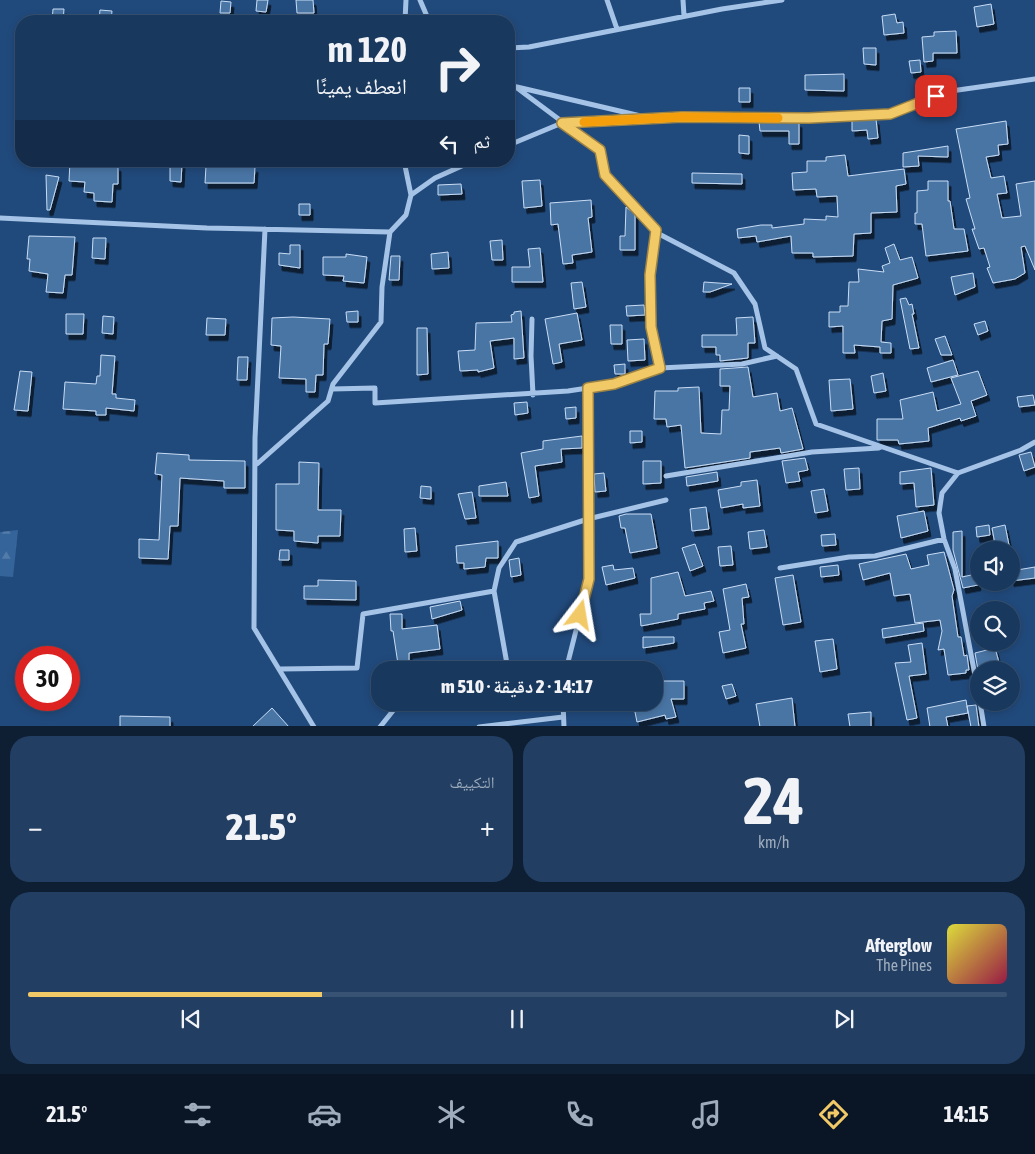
<!DOCTYPE html>
<html lang="ar">
<meta charset="utf-8">
<style>
body{margin:0;font-family:"Asap Condensed","Noto Naskh Arabic",sans-serif;background:#223f63;color:#f1f3f6;direction:rtl;height:100vh;display:flex;flex-direction:column;font-size:19px;white-space:nowrap}
*{box-sizing:border-box;margin:0}
p{font-size:16px;color:#9facbc}
.icon{flex:none;width:28px;height:28px;fill:none;stroke:currentColor;stroke-width:2;stroke-linecap:round;stroke-linejoin:round}
.map{position:relative;height:726px;overflow:hidden;direction:ltr}
.details{display:flex;flex-direction:column;gap:10px;padding:10px;background:#0e1f33;flex:1}
.details>*{flex:none}
.top-card{position:absolute;left:15px;top:15px;width:500px;height:152px;border-radius:20px;box-shadow:0 2px 8px #0003,0 0 0 1px #375272;direction:rtl;background:#19385d;color:#f1f3f6;overflow:hidden}
.tools{position:absolute;left:970px;top:541px;display:grid;gap:10px}
.tools a{display:grid;place-items:center;width:50px;height:50px;border-radius:50%;background:#19385d;box-shadow:0 2px 8px #0003,0 0 0 1px #375272;font-size:25px}
.speed{position:absolute;left:15px;top:646px;display:flex;gap:10px;font-size:25px;font-weight:700;text-align:center}
.speed>*{display:grid;place-content:center;width:65px;height:65px;border-radius:50%;background:#19385d;box-shadow:0 2px 8px #0003,0 0 0 1px #375272;line-height:1}
.speed .limit{border:8px solid #d22;background:#fff;color:#111}
.pin{position:absolute;display:grid;place-items:center;width:42px;height:42px;color:#fff;margin:-21px;border-radius:10px;box-shadow:0 2px 8px #0006}
.me{position:absolute;width:55px;margin:-28px;rotate:14deg;stroke-linejoin:round;filter:drop-shadow(0 0 4px #0008)}
.turn{display:flex;align-items:center;gap:18px;height:105px;padding:0 25px;font-size:22px}
.turn .icon{width:65px;height:65px;stroke-width:2.5}
.turn b{display:block;font-size:35px;line-height:42px}
.then{display:flex;align-items:center;height:48px;padding:0 25px;background:#0003;gap:10px;font-size:19px}
.big{font-size:38px;font-weight:800;line-height:1.1}
.details .tile{flex:1;display:flex;flex-direction:column;justify-content:center;gap:8px;min-width:0;padding:0 18px;border-radius:20px;background:#223f63}
.details .dial{align-items:center;gap:0}
.dial b{font-size:65px;line-height:1}
.song{display:flex;align-items:center;gap:15px}
.cover{width:60px;height:60px;border-radius:8px;background:linear-gradient(135deg,hsl(60 70% 55%),hsl(340 70% 35%))}
.played{height:5px;border-radius:2px;background:linear-gradient(90deg,#f2c967 30%,#375272 30%)}
.keys{display:flex;justify-content:space-around;direction:ltr}
.heat{display:flex;justify-content:space-between;align-items:center;font-size:28px;direction:ltr}
.details .tiles{flex:1;display:grid;gap:10px;grid-template-columns:1fr 1fr}
.tile:last-child{grid-column:span 2}
.trip{position:absolute;left:371px;top:661px;width:292px;height:50px;border-radius:20px;background:#19385d;box-shadow:0 2px 8px #0003,0 0 0 1px #375272;font-weight:800;line-height:50px;text-align:center;direction:rtl}
.tab-bar{display:flex;height:80px;justify-content:space-around;align-items:center;background:#0a1625;color:#9facbc}
.tab-bar .icon{width:35px;height:35px}
.tab-bar .active{color:#f2c967}
.tab-bar b{font-size:22px;color:#f1f3f6}
.map>svg:first-child{display:block}
</style>
<div class="map">
<svg width="1035" height="727" viewBox="0 0 1035 727">
<defs>
<pattern id="forest-firs" width="22" height="20" patternUnits="userSpaceOnUse" patternTransform="scale(1.25)"><rect width="22" height="20" fill="#35649a"/><path d="M5 1l3.5 6h-7zM16 11l3.5 6h-7z" fill="#537ba9"/></pattern>
<filter id="shadow"><feDropShadow dx="3" dy="5.5" stdDeviation="0" flood-color="#0009"/></filter>
</defs>
<rect width="100%" height="100%" fill="#214a7c"/>
<path fill="url(#forest-firs)" d="M18 530 13 577 0 576V532Z"/>
<path fill="#4a74a5" stroke="#c8ddf5" filter="url(#shadow)" d="M257 0H268L266 12 256 11Z
M296 0H313L314 13H297Z
M221 1 231 2 230 13H220Z
M991 4 994 24 977 27 974 7Z
M53 9H64L63 21H52Z
M100 10 112 11 111 21H99Z
M895 14 897 23 903 22 904 33 884 35 882 16Z
M956 31 957 53H933V61L924 62 922 37 934 36V32Z
M863 48H876V65L864 64Z
M920 60 921 72 911 73 909 61Z
M844 74V91L805 90V75Z
M739 88H750V102H739Z
M876 119 878 138 868 139 867 130 852 131V120Z
M1006 121 1008 144 998 145 999 155 986 157 991 178 1004 176 1007 193 997 194 1002 218 1021 216 1016 184 1035 181V270L1025 246 1021 247 1025 273 1015 279 993 283 987 268 990 267 984 248 979 249 972 229H975L966 199 970 198 956 129Z
M759 122H799V144H789V131H760Z
M739 135 749 136V154L739 153Z
M948 146V157L918 156 919 166 903 167V153Z
M845 155 848 176 904 169 906 184 896 186 897 212 871 213V233L854 234 853 256 813 257V253H792L791 236 757 242 756 236 738 238 737 229 761 225H772V228L804 224V219L826 220V216L838 217 837 196 817 197 816 189 793 190 792 173 807 172V161H826V157Z
M70 161 118 166V184H113L112 202 94 201V193L84 192 85 182 69 181Z
M170 162 182 163 181 182 170 181Z
M206 166 255 167 254 183H205Z
M692 173 742 174V184L692 183Z
M46 175 59 177 50 210H47Z
M540 180 542 206 524 208 522 181Z
M928 181H948V201H950L954 229H964L968 251 926 256 922 224H915V213H917V191L928 190Z
M461 184 462 194 438 195V185Z
M591 200 592 217 588 218 592 252 572 255 573 263 563 264 558 224 551 225 550 203Z
M299 204H310V215H299Z
M626 207 635 214V250H620V236H625Z
M29 236 75 237 72 275H65L63 293 46 292 48 274 29 271 30 259H27Z
M93 238H106L105 259 92 258Z
M502 240 503 260H492L490 241Z
M894 244 900 260 912 257 918 278 893 285 892 319 882 321 881 342 891 343V353H880V347L854 345 855 353H843V326L829 327V312H840V306H848L849 282H859L858 269 884 272 882 266 890 263 885 248Z
M290 245H300V268L279 265V253L290 254Z
M540 248 543 282H512V267H530L528 249Z
M448 252 449 268 432 269 431 254Z
M346 254 367 257 364 283 343 281 344 276 323 275V257H346Z
M391 256H400L399 280H389Z
M973 273 975 287 955 295 951 277Z
M582 282 586 307 574 309 571 283Z
M704 282 732 284 710 292H703Z
M906 298 909 305 912 304 914 314H912L919 348 910 349 900 299Z
M644 305 645 315 627 316 626 306Z
M358 311V322H347L346 312Z
M521 311 524 358 514 359V338L490 341 494 368 478 372V370L460 371 458 351 475 350 476 323 512 322 511 315 514 314V312Z
M577 313 582 340 559 344 562 362 553 364 545 319Z
M66 314H84L83 334H66Z
M103 316 114 317 113 334 102 333Z
M293 317 330 319 328 344H324L323 375H316L315 392H306V379L279 378 281 346 271 345 272 318Z
M753 317 755 343H748V358L720 361V355H716V347H702V335H737L736 318Z
M207 318 226 319 225 335H206Z
M985 321 988 331 978 335 974 324Z
M610 325H622V344H611Z
M417 328H427L428 374 417 375Z
M945 336 952 355H941L935 339Z
M644 339 645 360 628 361 627 340Z
M101 355 115 356 112 394H116V398L135 400 134 411 106 408V415H96V411L63 409 65 382 96 384 97 376H100Z
M238 357H248L247 380H237Z
M953 360 958 375 931 382 927 368Z
M625 364V374H615L614 365Z
M748 367 753 397 777 393 780 411 792 408 803 449 781 453 780 448 750 452V458L685 468 681 425 667 427 666 419H654L655 391H678V388L699 387 701 433 721 434 722 410H729L730 386H720V369Z
M20 371 32 372 28 411 14 410Z
M978 371 987 395 971 401 976 416 961 421 960 418 928 428 929 441 899 444 898 440H877V419H903L900 400 933 392 937 411 961 404 951 378Z
M883 373 886 391 874 393 871 376Z
M850 379 853 409 831 411 829 380Z
M1033 395 1035 405 1019 407 1017 397Z
M527 402 528 413 515 415 514 403Z
M576 407V418L566 419 565 408Z
M630 431H642V442L630 443Z
M582 436V448L561 449 562 462 535 466 539 496 529 498 521 453 543 449V441Z
M1031 452 1035 467 1024 471 1019 455Z
M157 453 189 455V460L245 461V488H224V481L180 478 178 526H170L168 559 139 558V539L159 540 162 475 155 474Z
M805 458 808 470 798 472 800 481 786 483 782 461Z
M643 461H661V483L643 484Z
M299 462 319 463 318 510H341L340 536H318V543L294 541V531L276 530V484H299Z
M859 468 860 489 846 490 844 469Z
M931 468 934 505 916 507 914 483 900 484V472Z
M717 472 718 481 687 486 686 477Z
M604 473 606 491 595 492 594 474Z
M757 480 760 506 743 508V504L721 508 718 490 741 486V482Z
M506 482 508 496H479V486Z
M421 486 431 487V499L420 498Z
M824 489 828 511 815 513 811 491Z
M472 492 476 518 465 519 458 494Z
M706 507 709 529 692 531 690 509Z
M924 511 928 531 901 538 897 516Z
M626 514H651L657 548 630 553 625 528H621L619 516Z
M989 525 990 535 977 537 976 527Z
M1005 525 1010 550H996L992 528Z
M415 528 417 551 405 552 404 529Z
M764 530 767 547 750 549 748 532Z
M962 531V577L976 574 978 585 963 588 953 550V532Z
M835 534 836 545 822 546 821 535Z
M498 541V558H486L485 567 464 569V563H457L456 546Z
M695 544 703 566 690 571 682 548Z
M731 546 733 565 720 566 718 547Z
M280 550H289V560H279Z
M944 552 954 590 952 596 958 637H961L964 656 967 655 969 670H966V673L948 675 944 649 938 650 942 631 940 620 915 623 910 594 894 596 890 573 863 580 859 564 906 554 911 569 929 565 927 555Z
M519 558 521 575 511 577 509 560Z
M613 565 614 570 633 568 635 578 606 585 602 567Z
M838 565 839 575 821 577 820 567Z
M1035 567V578L1011 581V571Z
M678 572 685 596 711 591 714 601 704 603 705 609 678 614V619L641 626 640 614H651V578Z
M793 575 801 622 783 625 775 578Z
M318 580 356 581V600L304 599V586H318Z
M746 584 749 597 742 598 744 624H741L746 648 723 653 719 632 730 630 723 589Z
M460 601 462 610 432 619 430 607Z
M390 614H402V629L437 625 440 649 409 653V664H398L393 631H391Z
M923 623 924 631 883 638 882 629Z
M643 637H674V643L643 648Z
M833 639 837 669 820 672 815 641Z
M922 643 926 674 909 676 917 718 907 720 895 663 911 662 908 645Z
M995 648 1000 666 978 670 975 653Z
M655 681H684V699H671L676 717 666 719 665 715 637 722 633 702H655Z
M732 684 736 696 726 699 722 686Z
M792 698 795 727H760L756 704Z
M966 700 968 713 946 717 948 727H930L927 708Z
M976 705 979 727H971L967 706Z
M272 708 289 727H252Z
M871 712V727H850L848 714Z
M120 716 170 717V727H120Z"/>
<g fill="none" stroke-linecap="round" stroke-linejoin="round">
<path stroke="#a5c3e6" stroke-width="5" d="M420 0 429 21
M607 0 617 29
M683 0 684 16
M405 21 406 0
M509 48 529 47 722 9 782 0
M509 82 600 150 605 175 659 234 734 273 755 304 765 348 796 369 816 424 958 473 1021 450 1035 442
M517 87 645 117
M509 145 562 123 682 117 809 118 890 114 951 91 1035 79
M411 195 435 178 473 161
M0 218 207 228 390 232
M265 229 255 438 254 628 314 727
M656 230 650 275 651 327 660 368 742 364 777 356
M532 319 531 356 533 395
M332 389 375 388V403L568 391 614 384 660 368
M257 464 328 401 333 384 381 322 382 287 390 232 406 215 411 195 404 161
M958 473 942 493 939 513 944 539 955 569 979 697
M666 476 812 452 879 448
M780 568 849 557 875 556 944 539
M280 669 357 668 363 614 494 591
M471 670 507 664 494 591 499 568 516 542 588 519 666 500
M566 670 589 579 588 388
M563 702 564 727
M980 702 984 727
M380 727 400 702
M479 727 563 717"/>
</g>
<g fill="none" stroke-linecap="round" stroke-linejoin="round">
<defs>
<path id="route" d="M580 615 589 579 588 388 614 384 660 368 651 327 650 275 656 230 605 175 600 150 562 123 682 117 809 118 890 114 936 96"/>
</defs>
<use href="#route" stroke="#9d8343" stroke-width="12"/>
<use href="#route" stroke="#f2c967" stroke-width="9"/>
<path stroke="#f59e0b" stroke-width="9" d="M584 122 682 117 778 118"/>
</g>
</svg>
<div class="tools">
<a><svg class="icon" aria-label="sound" viewBox="0 0 24 24"><path d="M4 9h4l5-4v14l-5-4H4zM17 9q2 3 0 6"/></svg></a>
<a><svg class="icon" aria-label="search" viewBox="0 0 24 24"><circle cx="10" cy="10" r="6"/><path d="M15 15l6 6"/></svg></a>
<a><svg class="icon" aria-label="layers" viewBox="0 0 24 24"><path d="M12 4l9 5-9 5-9-5zM3 14l9 5 9-5"/></svg></a>
</div>
<div class="speed"><div class="limit">30</div></div>
<div class="pin" style="left:936px;top:96px;background:#d93025"><svg class="icon" aria-label="arrive" viewBox="0 0 24 24"><path d="M6 21V4h12l-3 4 3 4H6"/></svg></div>
<svg class="me" style="left:580px;top:615px" viewBox="-20 -20 40 40"><path d="M0-17L14 15 0 8-14 15z" fill="#f2c967" stroke="#fff" stroke-width="4"/></svg>
<div class="trip">14:17 · 2 دقيقة · 510 m</div>
<div class="top-card">
<div class="turn"><svg class="icon" aria-label="right" viewBox="0 0 24 24"><path d="M7 20v-9h11M14 6l5 5-5 5"/></svg><div><b>120 m</b>انعطف يمينًا</div></div>
<div class="then">ثم<svg class="icon" aria-label="left" viewBox="0 0 24 24"><path d="M17 20v-9H6M10 6l-5 5 5 5"/></svg></div>
</div>
</div>
<section class="details">
<div class="tiles">
<div class="tile dial"><b>24</b><p>km/h</p></div>
<div class="tile"><p>التكييف</p>
<div class="heat"><a>−</a><b class="big">21.5°</b><a>+</a></div>
</div>
<div class="tile">
<div class="song"><i class="cover"></i><div><b>Afterglow</b><p>The Pines</p></div></div>
<div class="played"></div>
<div class="keys"><svg class="icon" aria-label="previous" viewBox="0 0 24 24"><path d="M18 5L8 12l10 7zM5 5v14"/></svg><svg class="icon" aria-label="pause" viewBox="0 0 24 24"><path d="M8 5v14M16 5v14"/></svg><svg class="icon" aria-label="next" viewBox="0 0 24 24"><path d="M6 5l10 7-10 7zM19 5v14"/></svg></div>
</div>
</div>
</section>
<nav class="tab-bar">
<b>14:15</b>
<svg class="icon active" aria-label="directions" viewBox="0 0 24 24"><path d="M12 3l9 9-9 9-9-9zM9 14v-3h6M13 9l2 2-2 2"/></svg>
<svg class="icon" aria-label="music" viewBox="0 0 24 24"><path d="M9 18V5l10-2v13"/><circle cx="6" cy="18" r="3"/><circle cx="16" cy="16" r="3"/></svg>
<svg class="icon" aria-label="phone" viewBox="0 0 24 24"><path d="M5 4h4l2 5-3 2q2 4 5 5l2-3 5 2v4C11 20 4 13 5 4z"/></svg>
<svg class="icon" aria-label="climate" viewBox="0 0 24 24"><path d="M12 3v18M4 7l16 10M4 17L20 7"/></svg>
<svg class="icon" aria-label="car" viewBox="0 0 24 24"><path d="M5 17H2v-5l4-1 3-4h7l3 4 3 1v5h-3M9 17h6M6 11h13"/><circle cx="7" cy="17" r="2"/><circle cx="17" cy="17" r="2"/></svg>
<svg class="icon" aria-label="filters" viewBox="0 0 24 24"><path d="M4 7h16M4 17h16"/><circle cx="9" cy="7" r="2"/><circle cx="15" cy="17" r="2"/></svg>
<b>21.5°</b>
</nav>
